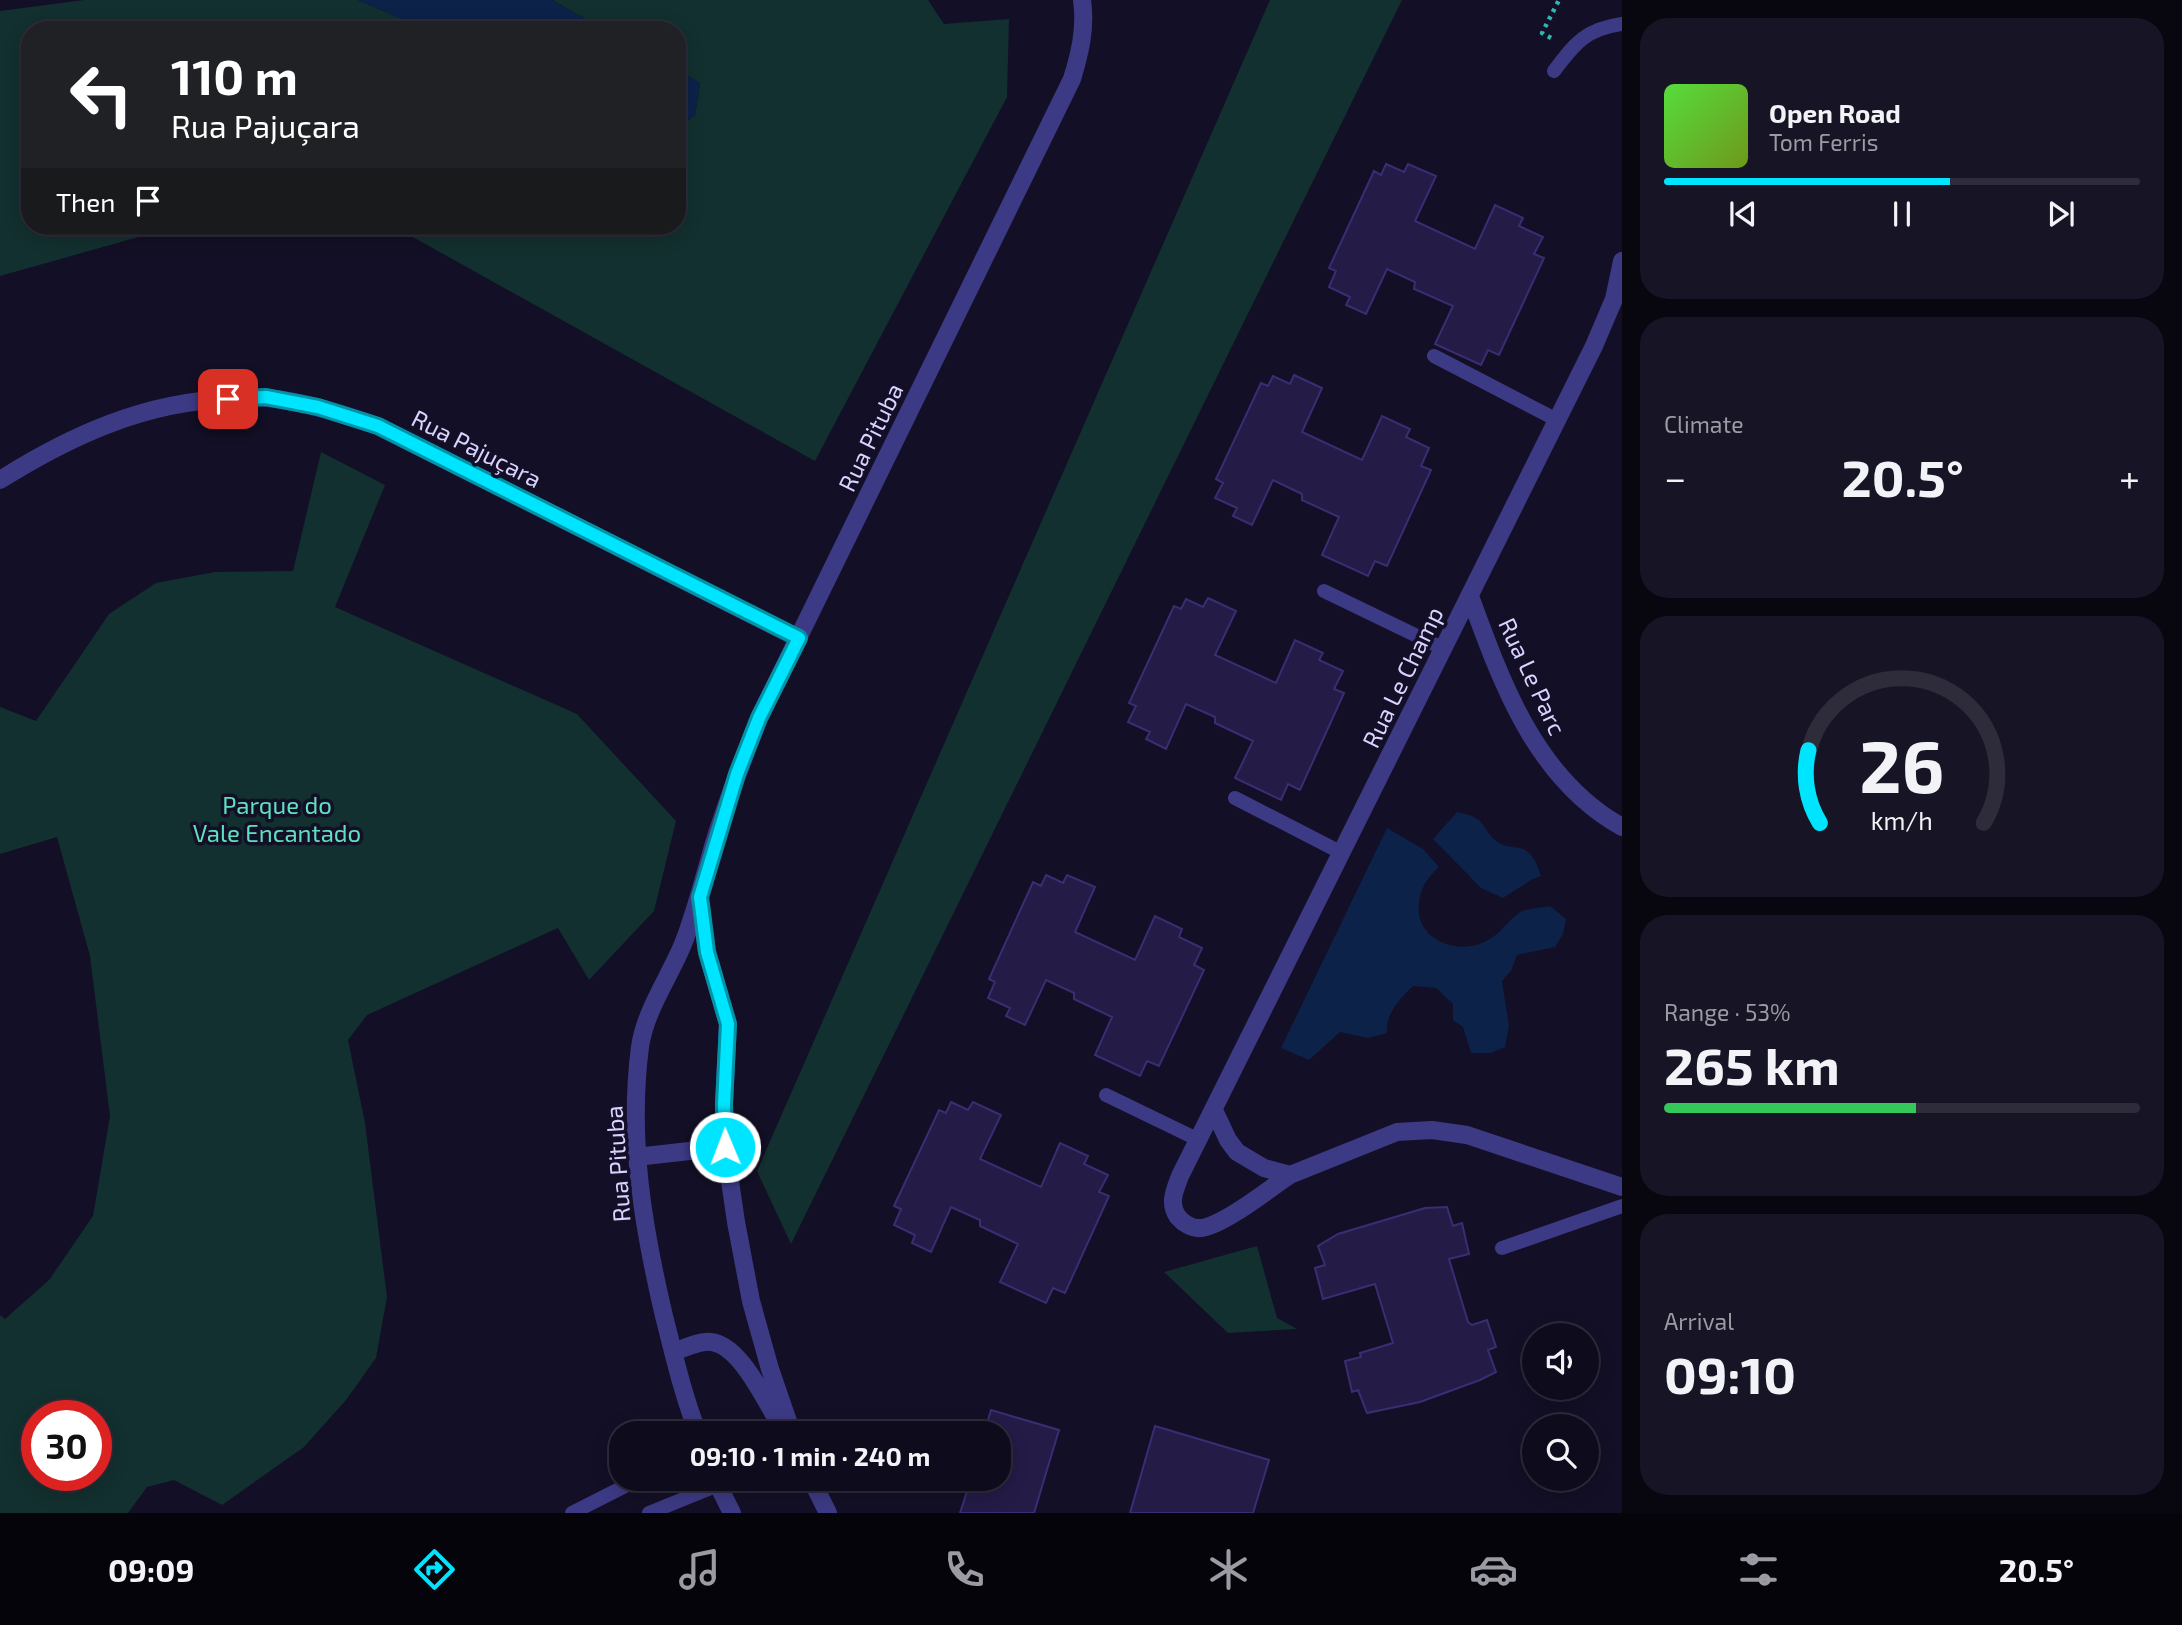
<!DOCTYPE html>
<meta charset="utf-8">
<style>
body{margin:0;font-family:"Exo 2",sans-serif;background:#171425;color:#f1f3f6;height:100vh;display:flex;flex-direction:column;font-size:26px;white-space:nowrap}
*{box-sizing:border-box;margin:0}
p{font-size:23px;color:#9b9ba3}
.icon{flex:none;width:38px;height:38px;fill:none;stroke:currentColor;stroke-width:2;stroke-linecap:round;stroke-linejoin:round}
.map{position:relative;flex:1;overflow:hidden}
.drawer{display:flex;flex-direction:column;gap:18px;padding:18px;background:#08060f;width:560px}
.drawer>*{flex:none}
.guide{position:absolute;left:21px;top:21px;width:665px;height:214px;border-radius:28px;box-shadow:0 4px 18px #0003,0 0 0 2px #2e2b3b;background:#202124;color:#fff;overflow:hidden}
.buttons{position:absolute;left:1522px;top:1323px;display:grid;gap:14px}
.buttons a{display:grid;place-items:center;width:77px;height:77px;border-radius:50%;background:#0e0b1c;box-shadow:0 4px 18px #0003,0 0 0 2px #2e2b3b;font-size:35px}
.speed{position:absolute;left:21px;top:1400px;display:flex;gap:14px;font-size:35px;font-weight:700;text-align:center}
.speed>*{display:grid;place-content:center;width:91px;height:91px;border-radius:50%;background:#0e0b1c;box-shadow:0 4px 18px #0003,0 0 0 2px #2e2b3b;line-height:1}
.speed .limit{border:10px solid #d22;background:#fff;color:#111}
.pin{position:absolute;display:grid;place-items:center;width:60px;height:60px;color:#fff;margin:-30px;border-radius:14px;box-shadow:0 4px 10px #0006}
.me{position:absolute;width:77px;margin:-38px;rotate:359deg;stroke-linejoin:round;filter:drop-shadow(0 0 5px #0008)}
.turn{display:flex;align-items:center;gap:24px;height:147px;padding:0 35px;font-size:32px}
.turn .icon{width:91px;height:91px;stroke-width:2.5}
.turn b{display:block;font-size:49px;line-height:60px}
.then{display:flex;align-items:center;height:66px;padding:0 35px;background:#0003;gap:14px;font-size:26px}
.big{font-size:52px;font-weight:700;line-height:1.1}
.drawer .widget{flex:1;display:flex;flex-direction:column;justify-content:center;gap:10px;min-width:0;padding:0 24px;border-radius:28px;background:#171425}
.drawer .dial{align-items:center;gap:0}
.dial svg{height:182px;overflow:visible;fill:none;stroke:#2e2b3b;stroke-width:7;stroke-linecap:round;text-anchor:middle}
.dial text{fill:#f1f3f6;stroke:none}
.song{display:flex;align-items:center;gap:21px}
.cover{width:84px;height:84px;border-radius:10px;background:linear-gradient(135deg,hsl(110 70% 55%),hsl(80 70% 35%))}
.played{height:7px;border-radius:4px;background:linear-gradient(90deg,#00e5ff 60%,#2e2b3b 60%)}
.keys{display:flex;justify-content:space-around;direction:ltr}
.heat{display:flex;justify-content:space-between;align-items:center;font-size:38px;direction:ltr}
.charge{height:10px;border-radius:5px;background:linear-gradient(90deg,#34c759 53%,#2e2b3b 0)}
.trip{position:absolute;left:609px;top:1421px;width:402px;height:70px;border-radius:28px;background:#0e0b1c;box-shadow:0 4px 18px #0003,0 0 0 2px #2e2b3b;font-weight:700;line-height:70px;text-align:center}
.tabs{display:flex;height:112px;justify-content:space-around;align-items:center;background:#06040b;color:#9b9ba3}
.tabs .icon{width:49px;height:49px}
.tabs .selected{color:#00e5ff}
.tabs b{font-size:32px;color:#f1f3f6}
main{display:flex;flex:1;min-height:0}
.map>svg:first-child{display:block}
</style>
<main>
<div class="map">
<svg width="1622" height="1513" viewBox="0 0 1622 1513">
<rect width="100%" height="100%" fill="#130f26"/>
<path fill="#12302f" fill-rule="evenodd" d="M84 0H358L428 30H30V226H202L160 231 0 276V11Z
M552 0H928L944 24 1009 19 1007 97 815 461 393 226H677V128L695 115 700 83 677 70V30H605Z
M1270 0H1402L791 1244 757 1171Z
M321 452 385 485 335 607 577 714 676 821 654 911 589 980 558 928 367 1015 348 1040 365 1123 387 1297 376 1358 346 1400 304 1447 222 1505 174 1480 147 1487 128 1513H0V1315L5 1319 49 1280 93 1216 110 1116 90 956 57 837 0 854V707L36 721 109 614 156 583 215 572 293 571ZM37 1416H96V1475H37Z
M1257 1246 1277 1318 1297 1329 1228 1333 1164 1272Z"/>
<path fill="#0c2248" d="M358 0H552L605 30H428Z
M677 70 700 83 695 115 677 128Z
M1457 812C1491 818 1479 831 1501 844 1508 848 1516 846 1523 849 1534 854 1537 865 1541 876L1531 880 1503 898 1481 888 1433 839Z
M1387 828 1423 849 1439 867C1427 878 1421 887 1419 903 1414 937 1453 955 1482 943 1501 935 1505 923 1519 913 1526 908 1541 908 1550 906L1566 919 1563 934 1555 947 1517 955 1511 971 1502 981 1509 1026 1505 1047 1491 1053H1471L1463 1027 1453 1020V1004L1436 988 1413 986C1400 998 1385 1015 1387 1033L1368 1038 1340 1032 1309 1060 1281 1048Z"/>
<path fill="#241b47" stroke="#3b2d73" stroke-width="2" d="M1386 164 1404 172 1408 164 1436 176 1415 221 1475 249 1495 205 1523 218 1519 226 1543 237 1534 254 1544 258 1499 355 1488 350 1481 365 1435 344 1453 306 1414 289 1415 282 1387 269 1366 314 1346 305 1350 297 1329 287 1336 271 1329 268 1374 171 1381 175Z
M1294 375 1322 388 1302 432 1362 460 1382 416 1410 429 1406 437 1429 448 1421 466 1431 470 1387 566 1375 561 1368 576 1322 555 1339 517 1302 500V494L1273 480 1252 525 1233 516 1237 508 1215 498 1223 483 1216 479 1261 383 1268 386 1273 376 1290 384Z
M1208 598 1236 611 1215 655 1276 683 1295 640 1323 653 1319 660 1343 671 1334 689 1344 693 1300 790 1288 784 1281 800 1235 778 1253 741 1215 723V717L1186 704 1166 749 1146 739 1150 732 1128 722 1136 706 1129 703 1174 606 1181 609 1186 599 1203 607Z
M1046 875 1063 883 1067 875 1095 887 1075 932 1135 960 1155 916 1182 929 1179 937 1202 948 1194 965 1204 970 1159 1066 1147 1061 1140 1076 1095 1055 1112 1017 1074 999V993L1046 980 1025 1025 1006 1016 1010 1008 988 998 995 982 989 979 1033 882 1041 886Z
M951 1102 968 1110 973 1102 1001 1115 980 1159 1041 1187 1060 1143 1088 1156 1084 1164 1108 1175 1099 1192 1109 1196 1065 1293 1053 1288 1046 1303 1000 1282 1018 1244 980 1226V1220L951 1207 931 1252 912 1243 915 1235 894 1225 901 1209 894 1206 939 1110 946 1113Z
M1447 1207 1453 1226 1462 1223 1469 1254 1449 1259 1468 1322 1472 1325 1487 1320 1496 1347 1488 1350 1496 1372 1480 1380 1420 1402 1367 1413 1358 1390 1352 1392 1345 1361 1361 1357 1360 1353 1393 1343 1375 1284 1323 1299 1315 1268 1325 1265 1318 1246 1338 1234 1425 1208Z
M991 1410 1059 1430 1034 1513H960L971 1479H999V1433H984Z
M1155 1426 1269 1460 1253 1513H1130Z"/>
<g fill="none" stroke-linecap="round" stroke-linejoin="round">
<path stroke="#2fb8b0" stroke-width="4.5" stroke-dasharray="3.5 5" stroke-linecap="butt" d="M1551 38 1542 33 1559 0"/>
<path stroke="#3d3a85" stroke-width="14" d="M1554 71C1575 43 1586 29 1622 24
M1434 356 1557 420
M1324 591 1444 649
M1235 798 1342 853
M1106 1095 1199 1140
M1502 1248 1622 1206
M572 1513 639 1479
M649 1513 718 1485"/>
<path stroke="#3d3a85" stroke-width="18" d="M0 480C70 436 146 401 230 399 243 398 256 396 268 398 306 402 342 414 378 426L798 638
M1470 596C1502 684 1536 779 1622 827
M700 901 707 952 728 1024 724 1103 725 1147 736 1222 751 1301 770 1369 792 1433
M1214 1110 1228 1140 1237 1152 1264 1168 1290 1175 1397 1132 1432 1130 1467 1135 1622 1187
M636 1157 725 1147
M1290 1175C1270 1188 1223 1226 1201 1228 1192 1229 1183 1223 1178 1217 1168 1203 1175 1190 1180 1176L1594 346 1614 299 1622 261
M673 1352C683 1349 694 1343 705 1342 740 1338 768 1408 785 1433
M698 1433C683 1395 674 1355 664 1316 643 1227 628 1139 640 1047 645 1011 669 978 683 944 696 911 704 877 714 843 727 801 743 759 759 718L1072 79C1080 53 1086 28 1082 0
M715 1479 732 1513
M811 1479 828 1513"/>
</g>
<g fill="none" stroke-linecap="round" stroke-linejoin="round">
<defs>
<path id="route" d="M228 399 266 397 318 407 378 426 799 638 759 718 737 774 700 897 707 952 728 1024 724 1104 725 1147"/>
</defs>
<use href="#route" stroke="#0095a6" stroke-width="18"/>
<use href="#route" stroke="#00e5ff" stroke-width="12"/>
</g>
<g text-anchor="middle" dominant-baseline="central" stroke-width="7" stroke-linejoin="round" paint-order="stroke">
<g font-size="24" fill="#d9d4ff" stroke="#130f26">
<text transform="translate(870 437) rotate(-64)">Rua Pituba</text>
<text transform="translate(477 448) rotate(27)">Rua Pajuçara</text>
<text transform="translate(1533 676) rotate(65)">Rua Le Parc</text>
<text transform="translate(1402 677) rotate(-64)">Rua Le Champ</text>
<text transform="translate(617 1164) rotate(-94)">Rua Pituba</text>
</g>
<g font-size="24" fill="#5fe0c0" stroke="#130f26">
<text x="277" y="804">Parque do<tspan x="277" dy="28">Vale Encantado</tspan></text>
</g>
</g>
</svg>
<div class="buttons">
<a><svg class="icon" aria-label="sound" viewBox="0 0 24 24"><path d="M4 9h4l5-4v14l-5-4H4zM17 9q2 3 0 6"/></svg></a>
<a><svg class="icon" aria-label="search" viewBox="0 0 24 24"><circle cx="10" cy="10" r="6"/><path d="M15 15l6 6"/></svg></a>
</div>
<div class="speed"><div class="limit">30</div></div>
<div class="pin" style="left:228px;top:399px;background:#d93025"><svg class="icon" aria-label="arrive" viewBox="0 0 24 24"><path d="M6 21V4h12l-3 4 3 4H6"/></svg></div>
<svg class="me" style="left:725px;top:1147px" viewBox="-20 -20 40 40"><circle r="17" fill="#00e5ff" stroke="#fff" stroke-width="3"/><path d="M0-11L8 9 0 5-8 9z" fill="#fff"/></svg>
<div class="trip">09:10 · 1 min · 240 m</div>
<div class="guide">
<div class="turn"><svg class="icon" aria-label="left" viewBox="0 0 24 24"><path d="M17 20v-9H6M10 6l-5 5 5 5"/></svg><div><b>110 m</b>Rua Pajuçara</div></div>
<div class="then">Then<svg class="icon" aria-label="arrive" viewBox="0 0 24 24"><path d="M6 21V4h12l-3 4 3 4H6"/></svg></div>
</div>
</div>
<section class="drawer">
<div class="widget">
<div class="song"><i class="cover"></i><div><b>Open Road</b><p>Tom Ferris</p></div></div>
<div class="played"></div>
<div class="keys"><svg class="icon" aria-label="previous" viewBox="0 0 24 24"><path d="M18 5L8 12l10 7zM5 5v14"/></svg><svg class="icon" aria-label="pause" viewBox="0 0 24 24"><path d="M8 5v14M16 5v14"/></svg><svg class="icon" aria-label="next" viewBox="0 0 24 24"><path d="M6 5l10 7-10 7zM19 5v14"/></svg></div>
</div>
<div class="widget"><p>Climate</p>
<div class="heat"><a>−</a><b class="big">20.5°</b><a>+</a></div>
</div>
<div class="widget dial"><svg viewBox="0 0 100 80">
<path d="M14 69A42 42 0 1 1 86 69"/>
<path d="M14 69A42 42 0 0 1 9 37" stroke="#00e5ff"/>
<text x="50" y="56" font-size="32" font-weight="700">26</text>
<text x="50" y="72" font-size="11">km/h</text>
</svg></div>
<div class="widget"><p>Range · 53%</p><b class="big">265 km</b><div class="charge"></div></div>
<div class="widget"><p>Arrival</p><b class="big">09:10</b></div>
</section>
</main>
<nav class="tabs">
<b>09:09</b>
<svg class="icon selected" aria-label="directions" viewBox="0 0 24 24"><path d="M12 3l9 9-9 9-9-9zM9 14v-3h6M13 9l2 2-2 2"/></svg>
<svg class="icon" aria-label="music" viewBox="0 0 24 24"><path d="M9 18V5l10-2v13"/><circle cx="6" cy="18" r="3"/><circle cx="16" cy="16" r="3"/></svg>
<svg class="icon" aria-label="phone" viewBox="0 0 24 24"><path d="M5 4h4l2 5-3 2q2 4 5 5l2-3 5 2v4C11 20 4 13 5 4z"/></svg>
<svg class="icon" aria-label="climate" viewBox="0 0 24 24"><path d="M12 3v18M4 7l16 10M4 17L20 7"/></svg>
<svg class="icon" aria-label="car" viewBox="0 0 24 24"><path d="M5 17H2v-5l4-1 3-4h7l3 4 3 1v5h-3M9 17h6M6 11h13"/><circle cx="7" cy="17" r="2"/><circle cx="17" cy="17" r="2"/></svg>
<svg class="icon" aria-label="filters" viewBox="0 0 24 24"><path d="M4 7h16M4 17h16"/><circle cx="9" cy="7" r="2"/><circle cx="15" cy="17" r="2"/></svg>
<b>20.5°</b>
</nav>
